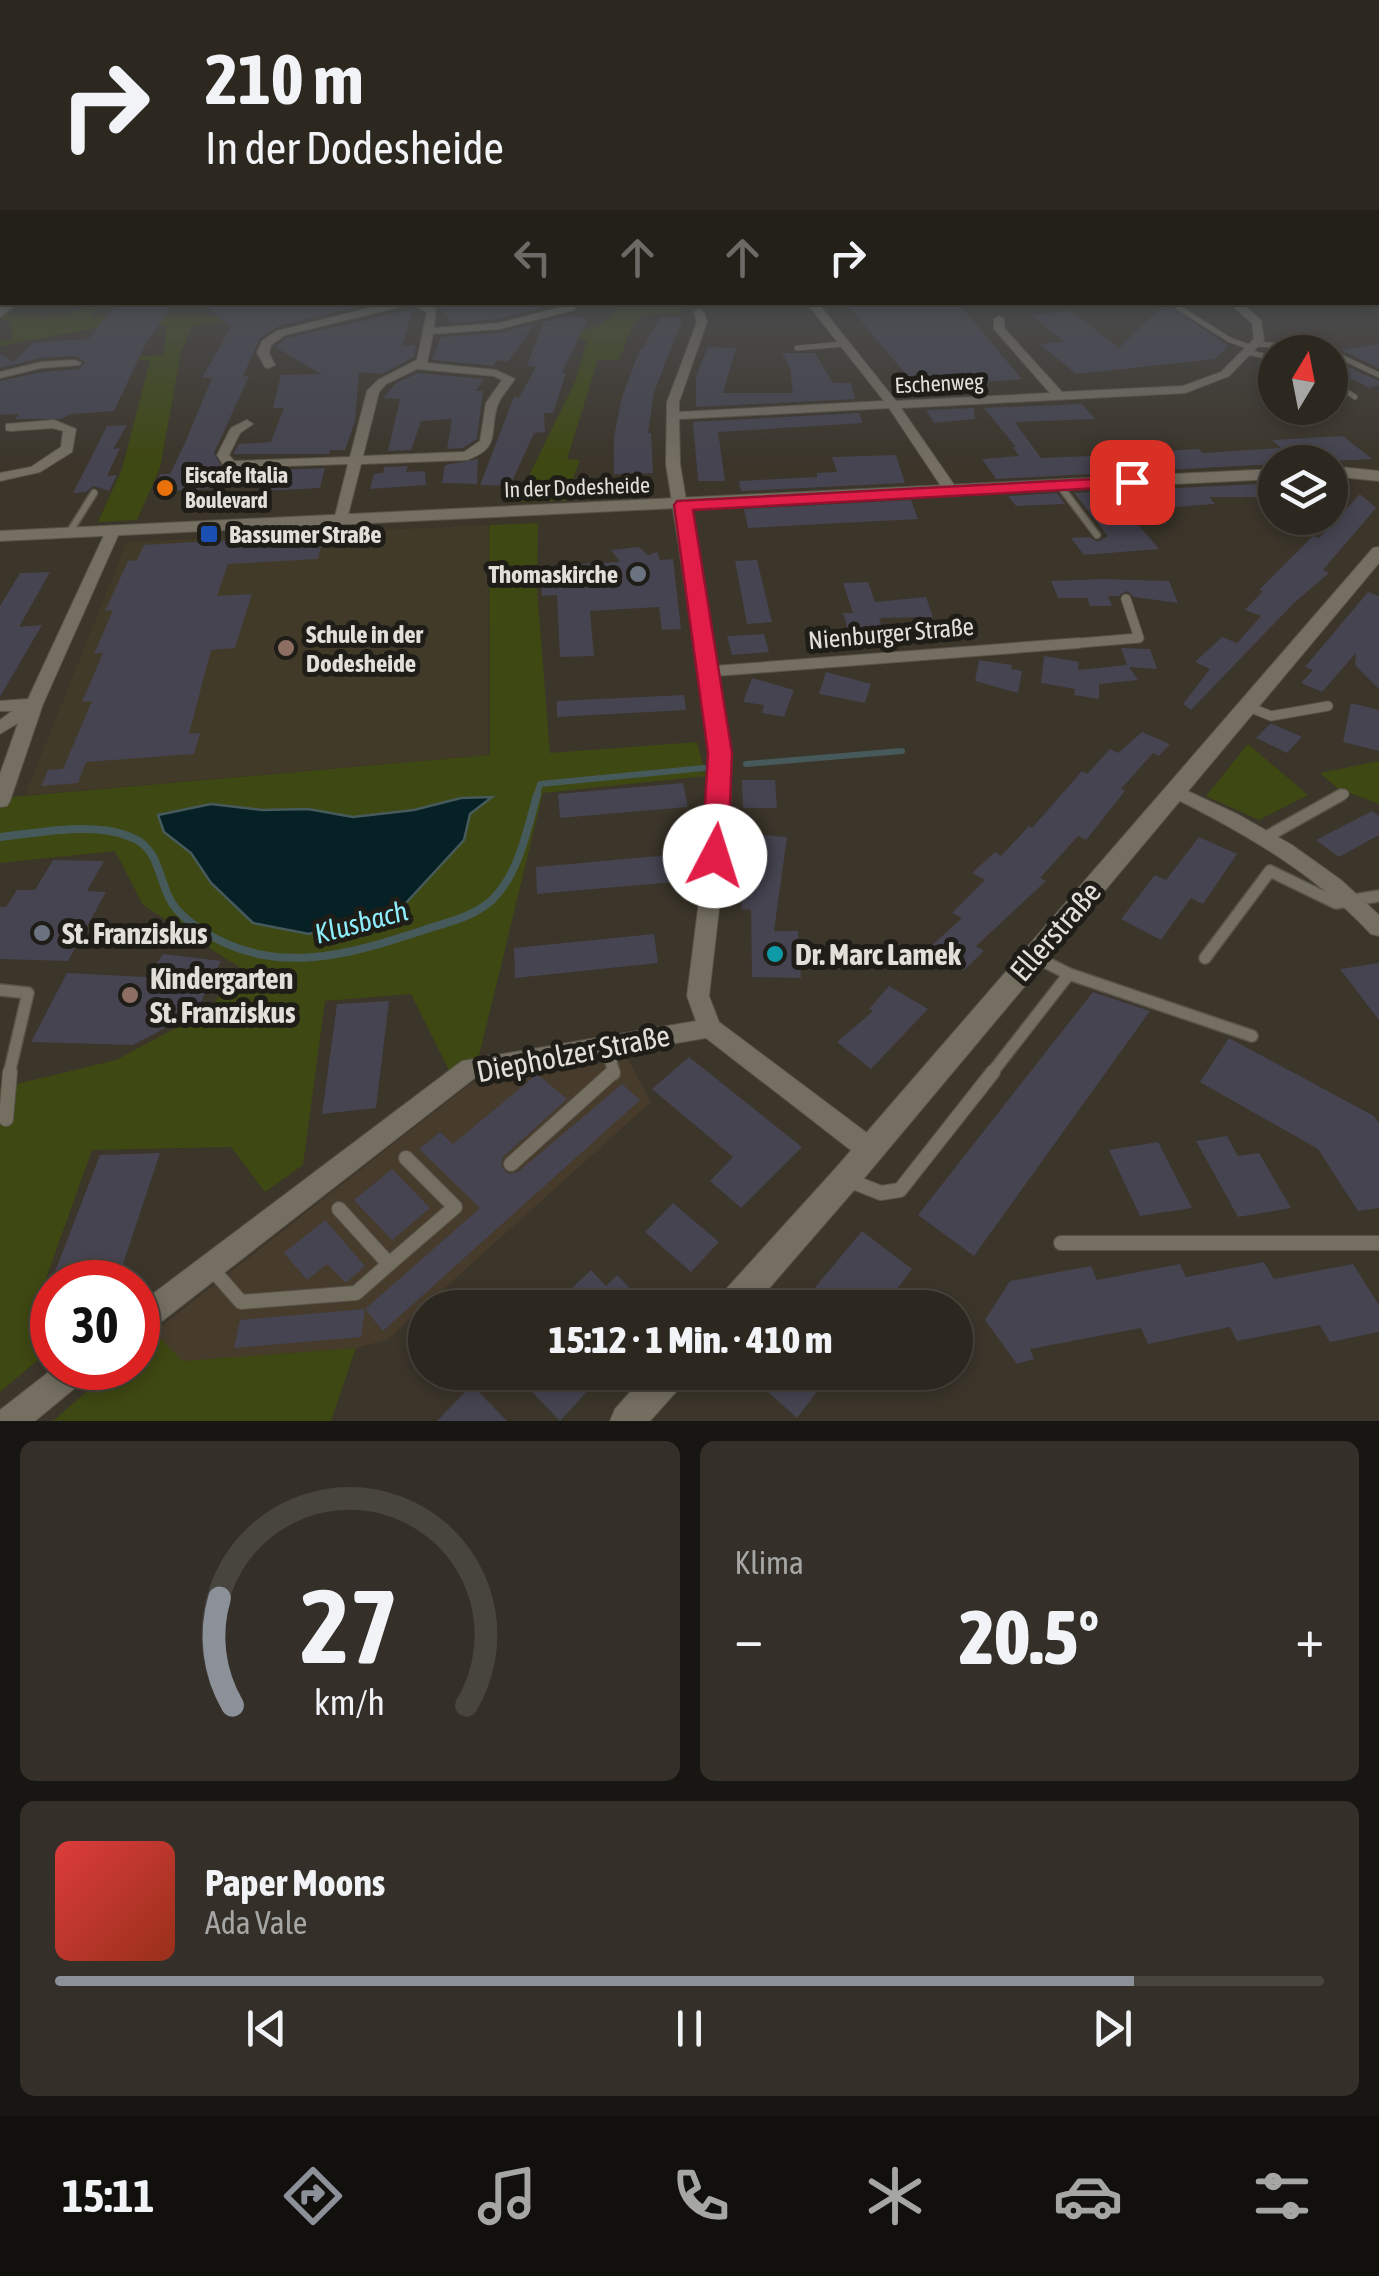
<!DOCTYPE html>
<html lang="de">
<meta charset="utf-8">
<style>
body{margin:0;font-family:"Asap Condensed",sans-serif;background:#343029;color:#f1f3f6;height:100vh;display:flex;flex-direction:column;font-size:38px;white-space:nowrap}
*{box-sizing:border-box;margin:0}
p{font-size:32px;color:#a6a6a5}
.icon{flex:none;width:55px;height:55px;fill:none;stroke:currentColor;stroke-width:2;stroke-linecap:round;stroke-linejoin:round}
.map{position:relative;height:1421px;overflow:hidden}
.drawer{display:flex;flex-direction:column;gap:20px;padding:20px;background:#181612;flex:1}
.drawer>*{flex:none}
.banner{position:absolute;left:0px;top:0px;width:1380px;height:305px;box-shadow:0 5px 15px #0003,0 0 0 2px #48443e;background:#2c2820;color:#f1f3f6;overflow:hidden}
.needle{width:65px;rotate:10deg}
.fabs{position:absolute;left:1258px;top:335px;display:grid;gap:20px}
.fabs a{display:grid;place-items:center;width:90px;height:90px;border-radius:50%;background:#2c2820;box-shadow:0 5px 15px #0003,0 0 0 2px #48443e;font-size:50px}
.speed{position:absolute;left:30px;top:1260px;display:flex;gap:20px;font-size:50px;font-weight:700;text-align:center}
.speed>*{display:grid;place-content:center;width:130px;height:130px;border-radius:50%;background:#2c2820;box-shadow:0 5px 15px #0003,0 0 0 2px #48443e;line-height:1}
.speed .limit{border:15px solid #d22;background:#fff;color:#111}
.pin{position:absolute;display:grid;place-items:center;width:85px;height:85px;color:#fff;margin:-42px;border-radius:20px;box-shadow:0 5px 15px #0006}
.me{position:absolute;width:110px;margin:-55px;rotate:5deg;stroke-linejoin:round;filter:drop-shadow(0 0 8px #0008)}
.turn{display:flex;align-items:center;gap:35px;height:210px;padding:0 40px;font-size:45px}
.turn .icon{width:130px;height:130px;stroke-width:2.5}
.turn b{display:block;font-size:70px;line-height:85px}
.lanes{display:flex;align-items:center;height:95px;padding:0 40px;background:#0003;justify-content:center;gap:50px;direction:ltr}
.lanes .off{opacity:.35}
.big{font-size:75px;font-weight:800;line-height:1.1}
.drawer .tile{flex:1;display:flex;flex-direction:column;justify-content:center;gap:15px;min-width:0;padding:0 35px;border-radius:15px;background:#343029}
.drawer .dial{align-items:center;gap:0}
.dial svg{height:260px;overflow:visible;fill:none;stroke:#48443e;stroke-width:7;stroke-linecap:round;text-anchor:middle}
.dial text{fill:#f1f3f6;stroke:none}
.song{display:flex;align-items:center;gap:30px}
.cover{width:120px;height:120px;border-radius:15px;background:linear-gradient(135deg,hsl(0 70% 55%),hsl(10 70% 35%))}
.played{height:10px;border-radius:5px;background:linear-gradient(90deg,#8c9099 85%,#48443e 85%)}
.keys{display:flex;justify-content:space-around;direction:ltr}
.heat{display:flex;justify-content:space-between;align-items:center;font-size:55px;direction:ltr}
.drawer .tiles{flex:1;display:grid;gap:20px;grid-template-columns:1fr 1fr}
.tile:last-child{grid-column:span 2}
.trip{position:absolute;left:408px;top:1290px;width:565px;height:100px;border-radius:50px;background:#2c2820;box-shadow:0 5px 15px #0003,0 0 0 2px #48443e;font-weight:800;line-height:100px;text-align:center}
.dock{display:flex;height:160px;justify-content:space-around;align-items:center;background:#12100d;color:#a6a6a5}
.dock .icon{width:70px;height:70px}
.dock .on{color:#8c9099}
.dock b{font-size:45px;color:#f1f3f6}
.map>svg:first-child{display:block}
</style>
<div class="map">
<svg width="1379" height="1421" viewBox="0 0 1379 1421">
<rect width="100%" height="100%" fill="#3b352a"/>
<path fill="#473b2c" d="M628 1059 651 1102 387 1340 356 1348 183 1361 154 1332 471 1083Z"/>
<path fill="#423a28" d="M488 525V755L25 795 127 542Z"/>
<path fill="#3e4812" d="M101 302 91 316H237L243 319 192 326 181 353 160 468 137 520 98 522 122 469 150 360 103 361 105 357 164 355 166 325 108 326 0 346V342L12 338 10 322 0 318V312C22 315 41 318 64 315 78 313 88 303 101 302Z
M623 303H684L680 314C630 311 637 317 619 360H598L567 459 580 460 565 501 516 502 575 382 587 340 577 337V333L599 325Z
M538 523 537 589 550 753 697 742 706 776 543 793 478 1060 453 1078 411 994 325 1001 303 1165 265 1192 231 1147 92 1150 43 1287 52 1327V1348L0 1392V1088L116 1060 209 1010 239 967 143 905 115 851 0 863V798L490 755 489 525Z
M1248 744 1308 795 1259 820 1206 796Z
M1379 761V804L1337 788 1320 773Z
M154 1332 183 1361 356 1348 331 1421H53L114 1368H138V1347Z"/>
<path fill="#052125" stroke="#475a5b" stroke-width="2.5" d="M492 797 470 814 464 840 405 904 309 934 253 923 211 883 191 853 164 832 158 815 211 804 262 810 308 809 353 817 414 810 461 798Z"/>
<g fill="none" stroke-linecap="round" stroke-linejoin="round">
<path stroke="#475a5b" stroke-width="6" d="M746 764 902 751
M536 798 540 784 704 768"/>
<path stroke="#475a5b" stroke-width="8" d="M0 837C40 833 97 820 135 839 160 851 159 883 172 903 179 914 189 922 200 929 272 978 348 955 424 930 448 922 474 917 493 899 519 873 527 830 537 795"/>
</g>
<path fill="#454450" d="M128 302H174L147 341 114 411 71 414 61 419H15L19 414 0 415V381L42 372 79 369 85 362 75 356 41 358 0 368V354L13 362 33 343 88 339 115 307Z
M201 302H376L276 327 260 338 243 376H249L214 453 225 472 325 468 320 488 261 491 263 485 152 492 160 474H170L184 445 212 378H202L231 327Z
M434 302H534L545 307 498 319 452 323Z
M845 302H957L1022 379 972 383 973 393 918 396 904 372Z
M1163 306 1173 308 1228 346 1215 359 1076 374 1040 344 1064 342 1031 315 1071 311 1119 348Z
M413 309 402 346 416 345 414 357 382 374 359 372 355 421 345 450H330L329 454H233L239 444 271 442 284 408H273L281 375 321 374 275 347 287 338Z
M569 315 587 320 562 373H566L553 413H544L545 432 534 433 510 486 480 485 514 397 519 398 536 367 527 365 544 322Z
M660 317 683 318 654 392 648 433H651L653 473 614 474V437L622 397 640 349H643Z
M534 324 508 362 497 360 493 366 432 360 441 337 499 333Z
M1379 344V368L1341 350Z
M708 347 736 348 723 393H793L790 368 782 353H815L833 383H851L855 399 696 407V376Z
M1330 359 1379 381V385L1370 388 1345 376 1344 383 1330 375Z
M418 373 484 379 476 391H483L477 439 463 448 447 449 452 419 421 421 411 450 388 451 400 399 383 398 396 383Z
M1082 404 1095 419 1015 422 1041 458 1115 455 1119 459 1162 456 1159 453 1179 450 1199 449 1203 453 1281 448 1272 440 1343 436 1372 459 996 479 982 459 1019 456 1013 447H1016L984 408Z
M974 408 975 419 934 423 926 410Z
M859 413 862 423 718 432 725 481H698L693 422Z
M127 425 113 449 120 448 107 476 117 475 109 491 93 486 86 492 73 493 107 426Z
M896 455 905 483 741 491 739 481 817 477V473L837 472 832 457Z
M478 459 477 484 442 483 445 465Z
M408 466 406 472 425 471 426 485 370 489 374 474 383 473 384 467Z
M1275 483V497H1209L1215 504 1145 509 1155 521 1136 522 1159 549 1084 555 1071 538 1090 537 1097 542 1108 536 1074 493Z
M1057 493 1065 504 1016 506 1008 496Z
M1360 494 1376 508 1323 570 1329 573 1294 603 1191 710 1183 704 1210 669 1195 662 1222 637 1237 643 1261 616 1245 610 1263 591 1259 590 1313 536 1319 538Z
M911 500 918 519 748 528 744 509Z
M324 534 318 559 228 564 217 596 252 594 235 648 211 650 189 734 200 733 194 754 86 762 78 783 41 786 48 770 63 769 92 701 82 702 103 653 94 654 113 610 105 611 128 561 137 560 144 545Z
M639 547 648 555 657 552 660 560 673 559 681 629 662 630 659 607 590 611 594 656 560 657 557 595 542 596 541 566 620 562 611 550Z
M757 560 772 622 747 624 735 561Z
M50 572 19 627 42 625 0 697V606L20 573Z
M1102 579 1169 581 1178 603 1134 597 1127 591 1118 596H1108L1112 606H1090L1087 598H1058L1051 581Z
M868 582 875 602 926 597 933 617 879 618 884 633 849 634 843 613H853L843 583Z
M1368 592 1379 596V689L1355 665 1356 653 1322 692 1301 683 1313 670 1305 667Z
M764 634 769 652 732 655 727 636Z
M1121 648 1150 649 1157 669 1129 667 1138 680 1099 684V699L1074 695 1075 689 1041 683 1044 656 1079 662 1078 670 1127 665Z
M979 660 1012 665 1011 669 1022 671 1018 693 975 681Z
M826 672 871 684 865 703 819 694Z
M752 678 794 690 784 717 762 713 764 705 743 702Z
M684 695 686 710 557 717V701Z
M1351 703 1379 710V751L1343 742Z
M1270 724H1273L1302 737 1287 753 1256 738Z
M1142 732 1170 744 1159 756 1153 753 1121 789 1125 791 1086 840 1078 836 1040 878 1046 881 976 946 984 951 963 971 929 948 962 918 952 913 985 880 972 873 995 852 1001 856 1029 826 1032 828 1082 771 1087 774 1110 749 1118 753Z
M742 780H775L777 808H743Z
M683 783 688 807 560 818 558 794Z
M1372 811 1379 816V835L1339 857 1316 840Z
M754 834 787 837 774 931H798L801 978 752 977 751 910 741 909Z
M1199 837 1237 854 1203 904 1191 898 1161 940 1121 919 1155 875 1166 880Z
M670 855 674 882 537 894 536 867Z
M53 860 104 861 87 891 106 892 68 961 0 959V907H6L17 890H35Z
M654 934 658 963 515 978 514 948Z
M163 954 221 961 196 1012 133 1045 31 1042 67 973 147 977Z
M1379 963V1020L1340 969Z
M889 986 928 1009 871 1069 837 1042 873 1011 869 1009Z
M1093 992 1150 1011 974 1256 918 1215Z
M389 1001 376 1108 322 1114 337 1004Z
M1229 1038 1374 1116 1379 1123V1208L1358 1211 1318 1149 1200 1082Z
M689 1057 802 1147 741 1208 710 1181 733 1157 652 1089Z
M537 1074 567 1099 503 1157 501 1167 509 1174 518 1172 622 1084 640 1100 383 1331 365 1309 480 1208 419 1149 440 1132 453 1144Z
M1227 1136 1238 1156 1259 1153 1291 1208 1238 1217 1196 1141Z
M1158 1142 1192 1208 1140 1216 1109 1150Z
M160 1153 117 1282H51L100 1155Z
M392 1169 430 1208 392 1240 354 1200Z
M673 1203 719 1242 691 1272 645 1232Z
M325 1220 365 1266 346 1283 327 1264 307 1280 284 1253Z
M862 1231 912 1269 883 1308H798Z
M1264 1262 1274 1279 1353 1264 1379 1305V1332L1330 1342 1320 1325 1237 1341 1230 1327 1148 1344 1141 1328 1030 1349 1034 1359 1017 1364 985 1320 1010 1281 1091 1266 1097 1280 1180 1264 1186 1277Z
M591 1270 606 1286 617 1275 649 1308H587L570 1290Z
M365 1309 361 1337 234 1348 240 1320Z
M513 1372H605L560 1421Z
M746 1372H832L797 1418Z
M472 1385 507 1421H437Z"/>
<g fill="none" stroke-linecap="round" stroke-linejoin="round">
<defs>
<path id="service-far4" d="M1179 308 1230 340 1252 348
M1255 344 1322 348 1379 375
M797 348 845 344
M1248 352 1275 359
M1330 381 1355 397"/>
<path id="service-far3" d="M1060 486 1097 535
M69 533 94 493"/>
<path id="service-far2" d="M1079 643 1139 638 1126 599
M1249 707 1271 716 1328 706
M1337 798 1344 794"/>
<path id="service-far1" d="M1268 836 1341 795
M1205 958 1270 871 1336 903 1379 896
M1069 974 1252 1036
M0 990 28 993 9 1074
M607 1045 614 1074
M991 1074 1069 974 1037 958"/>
<path id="service" d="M6 1119 10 1072
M511 1164 613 1072
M848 1180 881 1193 900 1190 993 1072
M1061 1243H1379
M389 1264 455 1207 406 1158
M212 1269 241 1302 356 1293 389 1264 339 1209"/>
<path id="minor" d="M1378 296H1379V303L1377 302Z
M7 302H19L0 317V309Z
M393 302H424L436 309 434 328 499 323 566 306 569 302H579L574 310 499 329 433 334 427 363 496 370 515 379C509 388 500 397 497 407 489 435 501 447 467 460L361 464 346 523H336L334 520 348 464 225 468 217 455 231 428 247 420 253 424 240 433 229 455 234 461 350 457 367 391 378 380 417 360 427 312 412 304 285 335 271 345 269 353 275 365 269 368 265 367 257 353 262 341 277 331ZM417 369 494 376 502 380 486 403 480 441 464 452 363 456 379 392 386 384Z
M806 302H817L896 401 1050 393 994 329V319L999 316 1004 319V328L1062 392 1183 386 1221 372 1254 339 1252 323 1228 302H1240L1261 320 1264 340 1229 376 1185 393 901 408 959 492 952 496 947 495 889 408 679 419 680 464 714 666 1079 638 1087 643 1079 648 716 676 729 753V822L709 996 719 1022 879 1142 883 1150 879 1158 870 1161 861 1158 706 1038 476 1077 148 1332 138 1336V1305L462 1061 696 1021 687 996 709 822 711 753 666 464 667 402 697 322 694 312 699 309 704 312 707 322 679 402V412L884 401Z
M75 360 81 363 79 365 41 368 0 378V372L41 362Z
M54 420 76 429 72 452 40 472 0 481V473L31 467 61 447 63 431 53 428 10 431 6 430V424Z
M113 527 120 531 43 704 10 801 7 806 0 807V774L18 723 0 734V720L12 711H0V701L28 699 106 531Z
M1177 786 1239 815 1292 845 1341 880 1379 915V936L1371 934C1314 873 1245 833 1170 796L1168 792 1170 788Z
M54 1368H92L87 1378 35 1421H0V1410Z"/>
<path id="tertiary" d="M1330 466 1379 471V481L1330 476Z
M1275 469V479L0 541V531Z
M1379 547V563L855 1189 752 1308H714L719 1297 835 1169 1373 548Z
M648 1372H688L683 1384 650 1421H610L615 1409Z"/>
</defs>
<use href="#service-far4" stroke="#585349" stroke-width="6"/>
<use href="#service-far3" stroke="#585349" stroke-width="9"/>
<use href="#service-far2" stroke="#585349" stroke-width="11"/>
<use href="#service-far1" stroke="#585349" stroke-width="14"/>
<use href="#service" stroke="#585349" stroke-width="16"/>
<use href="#minor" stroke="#585349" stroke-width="2"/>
<use href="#tertiary" stroke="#585349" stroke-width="2"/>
<use href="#service-far4" stroke="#756f62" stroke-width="5"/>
<use href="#service-far3" stroke="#756f62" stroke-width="6"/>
<use href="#service-far2" stroke="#756f62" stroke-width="9"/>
<use href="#service-far1" stroke="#756f62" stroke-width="11"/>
<use href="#service" stroke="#756f62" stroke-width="14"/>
<use href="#minor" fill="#756f62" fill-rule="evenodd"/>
<use href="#tertiary" fill="#756f62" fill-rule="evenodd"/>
</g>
<linearGradient id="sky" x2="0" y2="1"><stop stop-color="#201d17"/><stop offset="0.57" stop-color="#4f5155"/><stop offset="1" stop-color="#4f5155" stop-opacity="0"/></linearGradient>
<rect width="1379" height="465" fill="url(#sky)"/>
<path fill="#e11d48" stroke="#92132f" stroke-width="2.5" d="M1132 477 1138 479V486L693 510 732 753 728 856 724 863H706L702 856 708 753 674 505 677 501Z"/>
<circle fill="#e8710a" stroke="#1f1d18" stroke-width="4" cx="165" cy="488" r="10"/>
<rect fill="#1a4fb4" stroke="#1f1d18" stroke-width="4" x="199" y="524" width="20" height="20" rx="5"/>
<g fill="#6b7280" stroke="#1f1d18" stroke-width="4">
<circle cx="638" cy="574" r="10"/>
<circle cx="42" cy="933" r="10"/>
</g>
<g fill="#8d6e63" stroke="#1f1d18" stroke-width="4">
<circle cx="286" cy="648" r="10"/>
<circle cx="130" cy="995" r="10"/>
</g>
<circle fill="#0f9aa8" stroke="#1f1d18" stroke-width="4" cx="775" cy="954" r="10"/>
<g text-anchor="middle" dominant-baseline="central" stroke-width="10" stroke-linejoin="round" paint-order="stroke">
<g font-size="22" fill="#e2dfd8" stroke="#1f1d18">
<text transform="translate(939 383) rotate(-3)">Eschenweg</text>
<text transform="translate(577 487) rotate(-2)">In der Dodesheide</text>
</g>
<g font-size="22" font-weight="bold" fill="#e2dfd8" stroke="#1f1d18" text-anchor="start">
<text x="185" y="475">Eiscafe Italia<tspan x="185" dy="25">Boulevard</tspan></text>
</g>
<g font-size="25" font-weight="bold" fill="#e2dfd8" stroke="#1f1d18" text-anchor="start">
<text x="229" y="534">Bassumer Straße</text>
<text x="618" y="574" text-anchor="end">Thomaskirche</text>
<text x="306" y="634">Schule in der<tspan x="306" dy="29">Dodesheide</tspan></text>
</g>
<g font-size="25" fill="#e2dfd8" stroke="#1f1d18">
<text transform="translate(891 633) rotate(-5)">Nienburger Straße</text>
</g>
<g font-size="28" font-style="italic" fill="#8eeefc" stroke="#1f1d18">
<text transform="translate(361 922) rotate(-15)">Klusbach</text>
</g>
<g font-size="30" fill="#e2dfd8" stroke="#1f1d18">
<text transform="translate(1055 931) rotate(-49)">Ellerstraße</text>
<text transform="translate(573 1053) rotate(-11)">Diepholzer Straße</text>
</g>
<g font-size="30" font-weight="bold" fill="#e2dfd8" stroke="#1f1d18" text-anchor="start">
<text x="62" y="933">St. Franziskus</text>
<text x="795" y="954">Dr. Marc Lamek</text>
<text x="150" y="978">Kindergarten<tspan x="150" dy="34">St. Franziskus</tspan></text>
</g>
</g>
</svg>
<div class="fabs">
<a><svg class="needle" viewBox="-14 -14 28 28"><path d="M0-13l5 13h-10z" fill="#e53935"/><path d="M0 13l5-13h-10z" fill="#a6a6a5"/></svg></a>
<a><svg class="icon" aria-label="layers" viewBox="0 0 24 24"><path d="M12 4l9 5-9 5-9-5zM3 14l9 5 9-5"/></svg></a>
</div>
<div class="speed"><div class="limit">30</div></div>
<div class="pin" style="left:1132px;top:482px;background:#d93025"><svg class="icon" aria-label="arrive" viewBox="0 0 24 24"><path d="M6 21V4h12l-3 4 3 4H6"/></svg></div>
<svg class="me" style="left:715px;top:856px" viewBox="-20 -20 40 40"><circle r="19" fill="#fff"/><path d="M0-13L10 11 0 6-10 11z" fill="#e11d48"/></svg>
<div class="trip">15:12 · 1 Min. · 410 m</div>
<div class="banner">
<div class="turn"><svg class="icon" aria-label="right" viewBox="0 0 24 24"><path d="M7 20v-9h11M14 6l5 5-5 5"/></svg><div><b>210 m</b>In der Dodesheide</div></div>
<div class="lanes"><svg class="icon off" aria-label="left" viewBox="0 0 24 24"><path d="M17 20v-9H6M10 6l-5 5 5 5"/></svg><svg class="icon off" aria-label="ahead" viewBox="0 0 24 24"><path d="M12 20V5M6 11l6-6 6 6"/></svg><svg class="icon off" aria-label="ahead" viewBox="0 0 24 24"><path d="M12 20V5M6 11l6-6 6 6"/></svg><svg class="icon" aria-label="right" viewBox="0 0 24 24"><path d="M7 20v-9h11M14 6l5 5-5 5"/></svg></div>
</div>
</div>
<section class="drawer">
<div class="tiles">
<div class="tile dial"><svg viewBox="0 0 100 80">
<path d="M14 69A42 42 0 1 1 86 69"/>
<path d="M14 69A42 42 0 0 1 10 36" stroke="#8c9099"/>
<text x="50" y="56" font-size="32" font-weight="700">27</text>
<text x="50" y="72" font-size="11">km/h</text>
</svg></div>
<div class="tile"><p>Klima</p>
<div class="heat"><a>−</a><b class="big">20.5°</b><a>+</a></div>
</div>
<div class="tile">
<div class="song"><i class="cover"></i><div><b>Paper Moons</b><p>Ada Vale</p></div></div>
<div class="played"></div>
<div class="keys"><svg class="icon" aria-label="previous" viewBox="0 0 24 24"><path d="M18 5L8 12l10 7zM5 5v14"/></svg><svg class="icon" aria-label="pause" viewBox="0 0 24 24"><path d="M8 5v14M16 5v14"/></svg><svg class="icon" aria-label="next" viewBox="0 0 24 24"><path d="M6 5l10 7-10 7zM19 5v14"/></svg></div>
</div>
</div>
</section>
<nav class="dock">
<b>15:11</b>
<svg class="icon on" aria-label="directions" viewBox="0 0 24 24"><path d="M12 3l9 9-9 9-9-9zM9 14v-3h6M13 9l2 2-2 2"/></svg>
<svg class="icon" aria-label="music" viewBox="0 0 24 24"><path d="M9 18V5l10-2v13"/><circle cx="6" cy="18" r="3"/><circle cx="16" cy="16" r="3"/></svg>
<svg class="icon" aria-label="phone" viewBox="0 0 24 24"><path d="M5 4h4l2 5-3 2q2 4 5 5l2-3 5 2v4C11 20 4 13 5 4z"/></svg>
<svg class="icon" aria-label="climate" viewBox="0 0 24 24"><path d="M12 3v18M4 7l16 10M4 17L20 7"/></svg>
<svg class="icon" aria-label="car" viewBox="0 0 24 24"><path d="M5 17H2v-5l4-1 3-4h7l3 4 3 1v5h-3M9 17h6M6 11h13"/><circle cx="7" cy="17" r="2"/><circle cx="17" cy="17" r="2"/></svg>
<svg class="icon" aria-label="filters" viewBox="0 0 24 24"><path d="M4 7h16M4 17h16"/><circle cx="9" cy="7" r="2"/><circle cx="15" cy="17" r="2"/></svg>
</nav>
